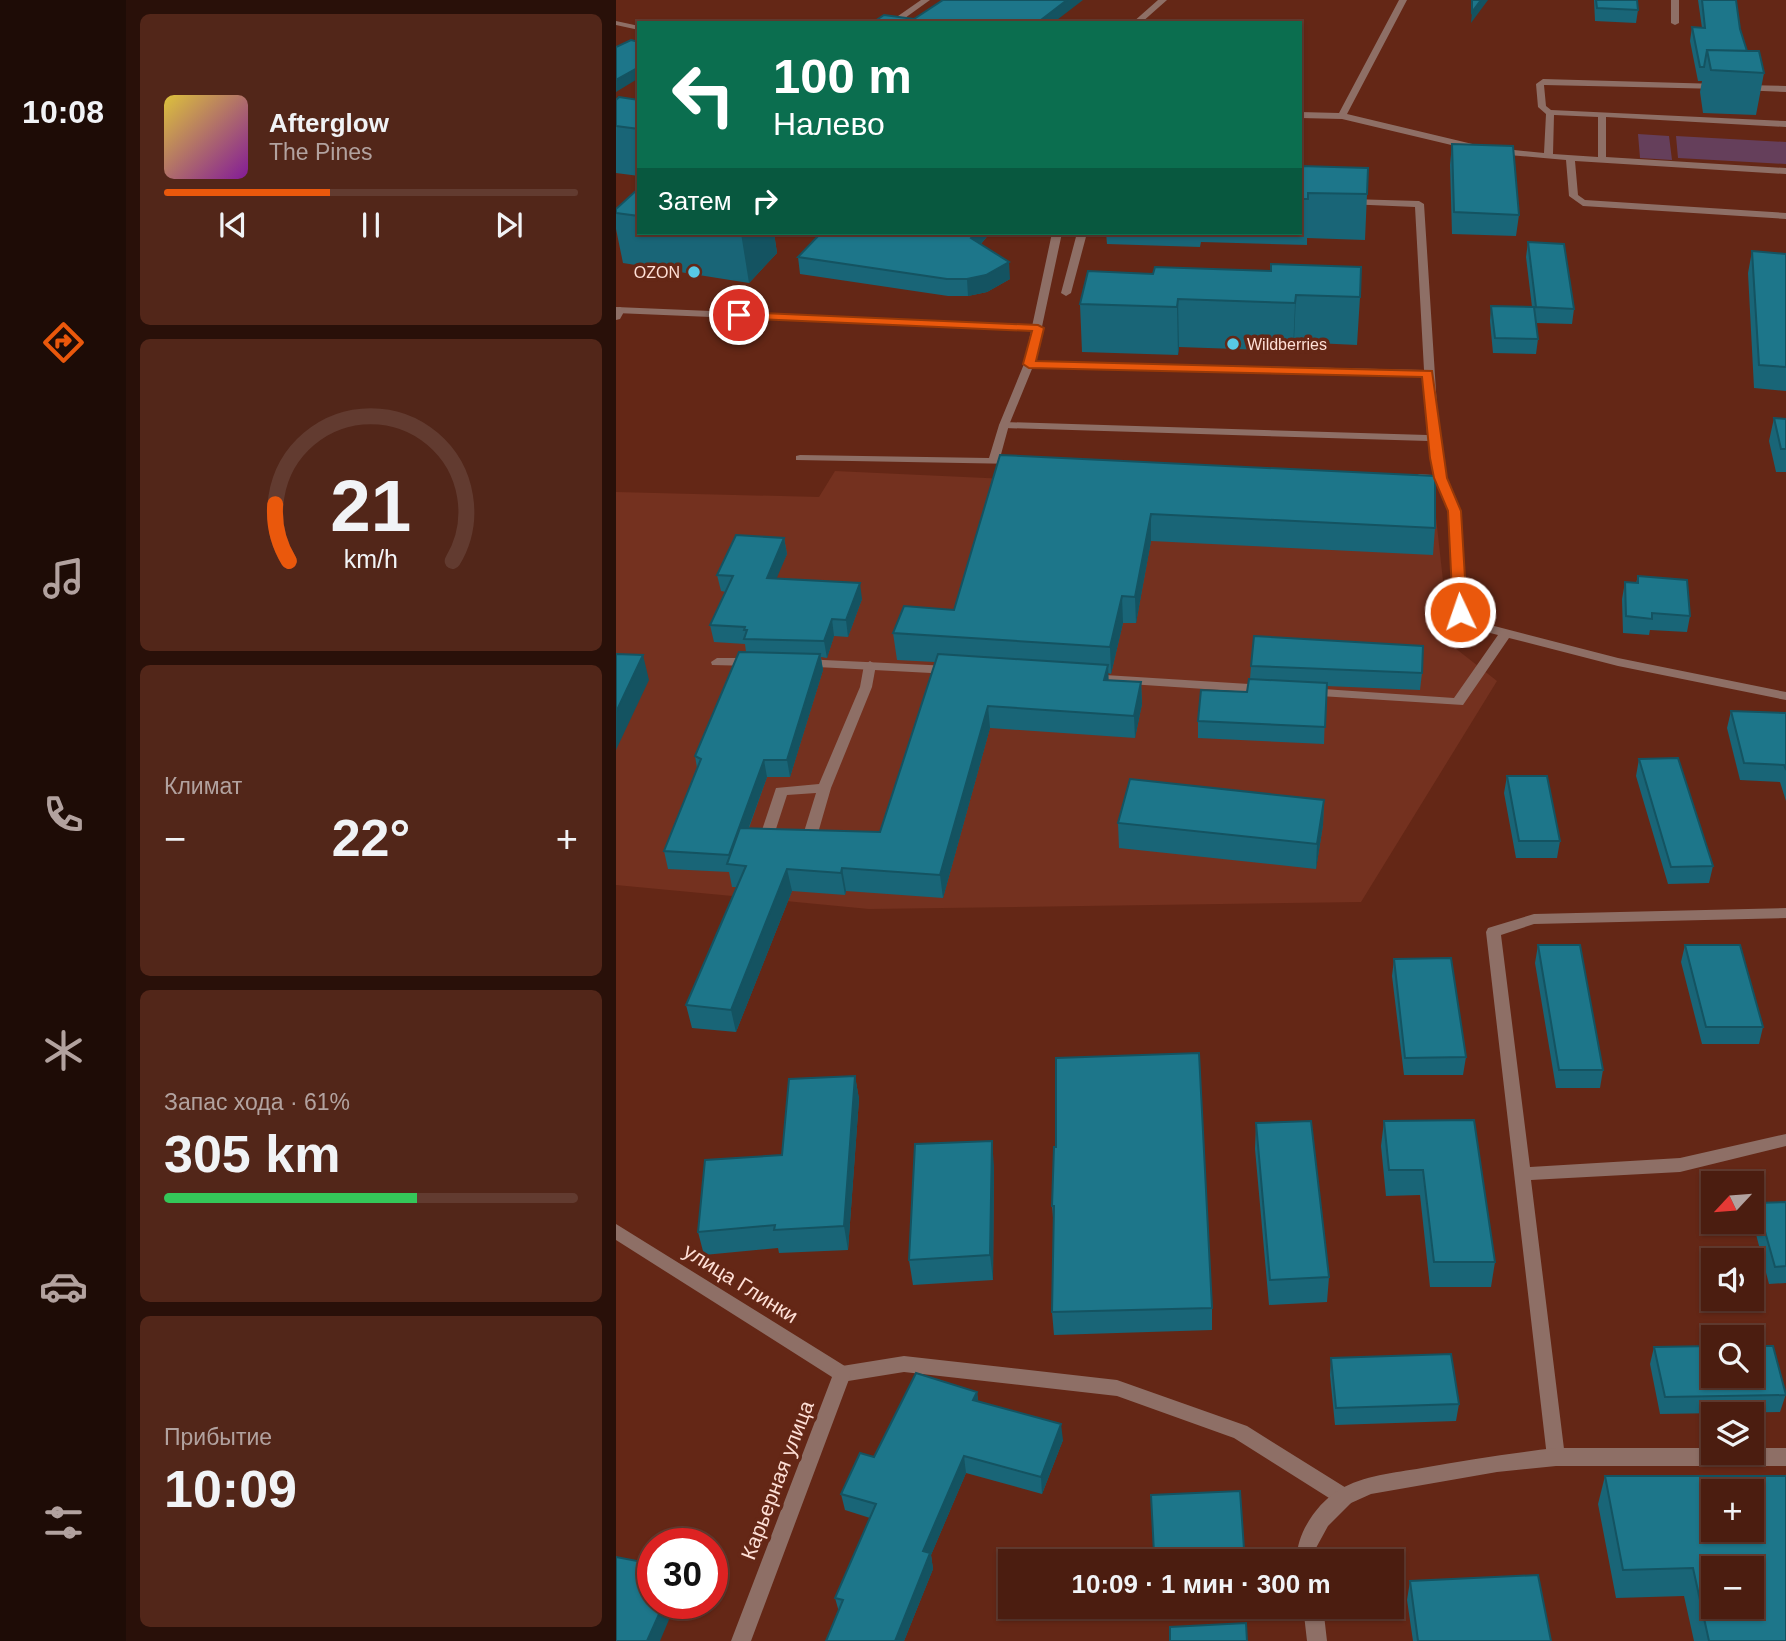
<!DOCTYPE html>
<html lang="ru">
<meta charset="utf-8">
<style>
body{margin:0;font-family:Helvetica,sans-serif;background:#522619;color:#f1f3f6;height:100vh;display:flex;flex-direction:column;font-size:26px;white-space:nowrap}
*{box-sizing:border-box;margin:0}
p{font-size:23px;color:#b2a29f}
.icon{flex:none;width:38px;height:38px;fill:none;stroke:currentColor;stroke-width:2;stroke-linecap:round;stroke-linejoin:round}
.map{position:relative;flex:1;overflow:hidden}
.side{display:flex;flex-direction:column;gap:14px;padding:14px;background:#291009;width:490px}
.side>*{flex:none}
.guide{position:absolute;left:21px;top:21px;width:665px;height:214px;border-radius:0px;box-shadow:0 2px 5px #0004,0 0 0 2px #623b30;background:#0b6e4f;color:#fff;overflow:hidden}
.needle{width:46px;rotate:244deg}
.controls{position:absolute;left:1085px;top:1171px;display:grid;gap:14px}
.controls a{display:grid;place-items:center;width:63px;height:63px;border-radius:0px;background:#4b1d10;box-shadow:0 2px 5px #0004,0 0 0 2px #623b30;font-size:35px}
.speed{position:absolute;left:21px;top:1528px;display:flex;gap:14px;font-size:35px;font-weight:700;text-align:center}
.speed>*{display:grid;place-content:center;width:91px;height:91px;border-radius:50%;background:#4b1d10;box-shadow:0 2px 5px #0004,0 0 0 2px #623b30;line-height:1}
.speed .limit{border:10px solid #d22;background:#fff;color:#111}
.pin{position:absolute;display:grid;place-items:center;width:60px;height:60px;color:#fff;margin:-30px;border:4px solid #fff;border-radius:50%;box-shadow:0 2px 7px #0007}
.me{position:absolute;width:77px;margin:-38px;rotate:357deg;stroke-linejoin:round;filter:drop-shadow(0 0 5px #0008)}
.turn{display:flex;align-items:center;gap:24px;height:147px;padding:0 21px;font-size:32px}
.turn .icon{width:91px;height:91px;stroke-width:2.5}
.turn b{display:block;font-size:49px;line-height:60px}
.then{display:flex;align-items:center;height:66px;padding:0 21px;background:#0003;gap:14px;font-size:26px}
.big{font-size:52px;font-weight:700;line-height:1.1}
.side .card{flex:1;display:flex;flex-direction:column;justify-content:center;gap:10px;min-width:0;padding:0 24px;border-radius:10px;background:#522619}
.side .dial{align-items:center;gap:0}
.dial svg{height:182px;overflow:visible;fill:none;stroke:#623b30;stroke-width:7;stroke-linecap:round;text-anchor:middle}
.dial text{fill:#f1f3f6;stroke:none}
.song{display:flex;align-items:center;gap:21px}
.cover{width:84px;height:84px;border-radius:10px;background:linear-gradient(135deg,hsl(50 70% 55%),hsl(290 70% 35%))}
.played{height:7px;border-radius:4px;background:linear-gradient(90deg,#ea580c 40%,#623b30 40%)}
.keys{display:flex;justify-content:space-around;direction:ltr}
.heat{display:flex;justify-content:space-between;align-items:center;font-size:38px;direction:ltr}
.charge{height:10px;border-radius:5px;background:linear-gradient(90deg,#34c759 61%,#623b30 0)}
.trip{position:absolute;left:382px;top:1549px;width:406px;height:70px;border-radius:0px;background:#4b1d10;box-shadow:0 2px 5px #0004,0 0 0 2px #623b30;font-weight:700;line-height:70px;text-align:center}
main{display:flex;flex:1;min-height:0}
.tab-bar{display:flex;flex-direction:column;width:126px;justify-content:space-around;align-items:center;background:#1e0c06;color:#b2a29f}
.tab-bar .icon{width:49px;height:49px}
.tab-bar .current{color:#ea580c}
.tab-bar b{font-size:32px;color:#f1f3f6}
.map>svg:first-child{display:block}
</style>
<main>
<nav class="tab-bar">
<b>10:08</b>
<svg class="icon current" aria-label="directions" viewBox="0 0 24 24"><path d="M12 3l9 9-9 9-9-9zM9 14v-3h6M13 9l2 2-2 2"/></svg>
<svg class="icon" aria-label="music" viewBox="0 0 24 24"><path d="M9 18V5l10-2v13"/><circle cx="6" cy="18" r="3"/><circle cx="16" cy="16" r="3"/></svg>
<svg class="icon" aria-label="phone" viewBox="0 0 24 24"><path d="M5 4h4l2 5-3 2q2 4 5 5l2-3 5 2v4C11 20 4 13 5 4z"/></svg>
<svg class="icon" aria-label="climate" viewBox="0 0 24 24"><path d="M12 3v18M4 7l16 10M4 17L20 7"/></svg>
<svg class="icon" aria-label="car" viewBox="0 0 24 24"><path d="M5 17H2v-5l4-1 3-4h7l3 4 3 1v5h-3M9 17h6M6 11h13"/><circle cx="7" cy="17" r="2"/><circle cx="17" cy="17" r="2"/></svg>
<svg class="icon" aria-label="filters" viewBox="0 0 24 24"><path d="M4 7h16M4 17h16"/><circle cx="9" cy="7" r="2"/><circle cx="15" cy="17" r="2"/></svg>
</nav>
<section class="side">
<div class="card">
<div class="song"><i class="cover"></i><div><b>Afterglow</b><p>The Pines</p></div></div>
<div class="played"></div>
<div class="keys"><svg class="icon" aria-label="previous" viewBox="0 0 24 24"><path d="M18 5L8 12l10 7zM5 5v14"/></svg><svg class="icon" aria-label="pause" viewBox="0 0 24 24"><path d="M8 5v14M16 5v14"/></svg><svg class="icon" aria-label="next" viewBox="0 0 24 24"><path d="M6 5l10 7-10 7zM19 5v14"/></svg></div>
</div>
<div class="card dial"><svg viewBox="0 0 100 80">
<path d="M14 69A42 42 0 1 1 86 69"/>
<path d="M14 69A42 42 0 0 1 8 44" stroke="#ea580c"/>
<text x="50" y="56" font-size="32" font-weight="700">21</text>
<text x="50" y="72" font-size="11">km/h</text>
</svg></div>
<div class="card"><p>Климат</p>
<div class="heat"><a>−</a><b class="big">22°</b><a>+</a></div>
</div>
<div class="card"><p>Запас хода · 61%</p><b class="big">305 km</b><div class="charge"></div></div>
<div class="card"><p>Прибытие</p><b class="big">10:09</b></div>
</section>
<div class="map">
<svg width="1170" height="1641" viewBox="0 0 1170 1641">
<rect width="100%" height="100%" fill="#642716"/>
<path fill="#74311f" d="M219 471 818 499 834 644 881 681 745 902 253 909 0 885V492L203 497Z"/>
<path fill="#653f5b" d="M1022 134 1053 136 1056 160 1024 158Z
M1060 136 1170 142V164L1062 158Z"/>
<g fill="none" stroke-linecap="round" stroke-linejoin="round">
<path fill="#8e6f66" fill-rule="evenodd" d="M305 0H314L282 23H272Z
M542 0H551L525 23H516Z
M783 0H791L731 114 869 147 928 153 930 114 922 107 920 84 927 79 1103 84 1107 87 1106 89 928 85 930 106 935 110 1170 121V127L990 117V157L1170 168V174L959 161 962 195 969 200 1170 213V219L967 206 953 196 950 160 869 153 726 119 684 118V112L723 113ZM938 115 982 117V157L937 154Z
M1055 0H1063V23L1059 25 1055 23Z
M1127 85 1170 86V92L1124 90V86Z
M734 199 803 201 808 204 823 438 831 478 829 480 825 481 819 478 812 441 388 428 383 425 388 422 811 435 808 376 413 367 408 364 413 361 808 370 799 207 731 204 729 202Z
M461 233H471L455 293 450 296 445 293Z
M0 307 422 325 427 328 422 331 0 313Z
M254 661 260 665 256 687 215 788 200 840 193 845 181 843 179 840 181 837 187 835 200 793 171 795 159 832 167 834 169 837 162 842 146 839 144 836 160 788 203 784 244 687 248 665Z
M1170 908V918L918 924 885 935 914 1167 1064 1158 1170 1134V1146L1064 1172 915 1180 949 1457 947 1463 940 1466 933 1463 931 1457 870 932 872 928 918 914Z
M288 1356 501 1380 631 1426 735 1491 738 1497 735 1503 728 1506 721 1503 618 1438 501 1396 288 1372 226 1382 220 1380 217 1374 220 1368 226 1366Z"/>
<path fill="#8e6f66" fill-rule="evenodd" d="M0 21 23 26V30L0 25Z
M436 233H446L418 364 393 425 384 458 405 460V464L180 460V456L184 455 373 458 383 425 408 364Z
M4 307 9 310 4 319 0 320V308Z
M803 474 829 476 844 511 850 611 859 621 1002 658 1170 692V700L1002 666 893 638 847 705 688 695 686 692 688 689 693 688 838 698 882 635 851 627 838 612 832 511 821 481 799 479 797 477Z
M101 658H135L141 662 135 666 96 665 95 662Z
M187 659 334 666 340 670 334 674 182 666 181 663 182 660Z
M473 674 649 685 655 689 649 693 468 681 467 678 468 675Z
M0 1224 232 1368 235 1374 135 1641H115L216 1377 0 1240Z
M940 1448H1097V1452H1136V1448H1170V1466H940L881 1472 755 1494 735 1503 712 1526 700 1548 701 1561H681C679 1535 701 1503 723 1490 748 1475 778 1473 806 1468 851 1460 895 1453 940 1448Z
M687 1606H707L711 1641H691Z"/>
</g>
<path fill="#196577" d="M978 0H1021L1022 10 1020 23 979 21Z
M1082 0H1120L1124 29 1131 51 1148 73 1140 115 1087 113 1084 92 1086 81H1082L1074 41 1076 27 1086 28Z
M0 100H23V176L0 173Z
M836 144 903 215 900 236 836 234 834 165Z
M684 166 751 194 749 240 691 238V245L585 242 584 247 491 244 490 233H684Z
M23 188V233H158L161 253 133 283 7 263 0 229V209Z
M205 233H374L365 244 394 279 371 292 352 296H332L184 274 182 257Z
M912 242 958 309 956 324 920 323 922 339 920 354 877 353 874 321 875 306 916 307 910 257Z
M1136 251 1170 254V391L1138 388 1132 273Z
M472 271 744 297 741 345 678 342 677 351 563 347 562 355 466 352 464 304Z
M1158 418 1170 419V472H1160L1153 441Z
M384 455 819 528 817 555 535 541 520 623H507L495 674 492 673V680L525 682 526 704 519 738 374 728 327 898 230 891 229 895 176 891 120 1032 76 1028 70 1005 121 887H116L113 872 52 869 48 851 81 768 79 756 130 652 129 644 98 642 94 625 110 592 105 591 101 575 168 538 171 554 160 578 246 599 232 637 218 636 211 658 205 657 207 670 174 777H151L133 828 264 832 319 662 281 660 277 633 338 610Z
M1022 576 1074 616 1071 632 1034 630 1033 635 1007 633 1006 599 1009 582 1020 583Z
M635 666 806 673 804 690 710 686 708 744 582 738V721L631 692 634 679Z
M1115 711 1170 713V801L1164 782 1124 780 1111 728Z
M1023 759 1097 866 1093 883 1052 884 1020 776Z
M891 776 944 841 941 858H900L888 793Z
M708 800 707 825 700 869 503 848 502 823Z
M922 945 987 1070 984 1088H940L919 963Z
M1069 945 1147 1027 1143 1044H1086L1065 962Z
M778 959 850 1057 847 1075H788L776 976Z
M239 1076 243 1099 232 1250 163 1253 162 1248 88 1255 82 1232 166 1155Z
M768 1121 879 1262 875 1287H814L804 1195 770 1196 765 1146Z
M640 1123 713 1277 711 1302 653 1305 639 1149Z
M438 1147 596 1308V1330L438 1335 436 1312 438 1229 436 1206Z
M378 1166 377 1280 297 1285 293 1260Z
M1170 1202V1283L1153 1284 1136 1219 1141 1203Z
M1038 1347 1170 1394 1164 1412 1044 1414 1034 1364Z
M715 1358 843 1404 840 1421 719 1425 714 1375Z
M361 1392 362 1401 447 1440 426 1494 350 1473 315 1555 317 1569 288 1641H210L223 1612 219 1598 254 1518 229 1510 225 1494 258 1457Z
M989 1476 1170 1641H1078L1068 1596 1000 1598 982 1504Z
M535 1495 628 1549 627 1561H538Z
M794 1581 935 1641H797L791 1600Z"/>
<path fill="#145361" d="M451 0H467L437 23H421Z
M865 0H872L855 23 856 12Z
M23 67V78L0 92V80Z
M125 233H158L161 253 133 283Z
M359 233H374L356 254 355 238Z
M393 262 394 279 371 292 352 296 351 279Z
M680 295 678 342 677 351 679 303Z
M562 299 563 347 562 355 561 307Z
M535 514V541L520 623 519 597Z
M168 538 171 554 154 594 151 578Z
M244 583 246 599 232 637 230 620Z
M506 596 507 623 495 674 494 647Z
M216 619 218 636 211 658 208 641Z
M204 654 207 670 174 777 171 760Z
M27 655 33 680 0 750V712Z
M492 665 493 687 488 680Z
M525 682 526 704 519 738 518 716Z
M372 706 374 728 327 898 324 875Z
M148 760 151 777 119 865H115L113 855Z
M708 800 707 825 700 869 701 844Z
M226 868 230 891 229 895 225 873Z
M171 869 176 891 120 1032 115 1010Z
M239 1076 243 1099 232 1250 228 1226Z
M376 1141 378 1166 377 1280 374 1255Z
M361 1392 363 1408 357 1400Z
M445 1424 447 1440 426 1494 425 1477Z
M348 1456 350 1473 315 1555 317 1569 288 1641H279L307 1551Z
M48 1603H60L44 1641H31Z"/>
<path fill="#1d768a" stroke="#145361" stroke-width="2" fill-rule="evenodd" d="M327 0H451L421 23H256L268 15 298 19Z
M856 0H865L856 12Z
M980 0H1021L1022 10 981 8Z
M1086 0H1120L1124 29 1131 51 1091 50 1088 67H1084L1076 27 1089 28Z
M15 40 23 42V67L0 80V47Z
M1091 50 1143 51 1148 73 1095 70Z
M3 97 23 100V129L0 126V100Z
M836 144 897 146 903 215 838 212Z
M684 166 752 168 751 194 692 193V199H684Z
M23 188V216L0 213V209Z
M205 233H359L355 238 393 262 370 275 351 279H331L182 257Z
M912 242 948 244 958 309 920 307Z
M1136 251 1170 254V367L1143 365Z
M655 264 745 267 744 297 680 295 679 303 562 299 561 307 464 304 472 271 537 274 539 267 655 271Z
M875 306 918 307 922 339 879 338Z
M1158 418 1170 419V449H1165Z
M384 455 819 476V528L535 514 519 597 506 596 494 647 277 633 288 606 338 610Z
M120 535 168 538 151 578 244 583 230 620 216 619 208 641 128 639 131 630H128L129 627 94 625 117 576 101 575Z
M1022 576 1071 580 1074 616 1036 613V619L1010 616 1009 582 1022 583Z
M638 636 807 646 806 673 635 666Z
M123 652 204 654 171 760H148L113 855 48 851 85 759 79 756Z
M0 654 27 655 0 712Z
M322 654 492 665 488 680 525 682 518 716 372 706 324 875 226 868 225 873 171 869 115 1010 70 1005 130 866 111 864 124 828 264 832Z
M633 679 711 683 709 727 582 721 585 690 631 692Z
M1115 711 1170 713V770L1168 765 1128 763Z
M1062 758 1097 866 1055 867 1023 759Z
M891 776H931L944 841H903Z
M514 779 708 800 701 844 502 823Z
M922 945H964L987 1070H943Z
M1069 945H1124L1147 1027H1090Z
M835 958 850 1057 789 1058 778 959Z
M583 1053 596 1308 436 1312 438 1206H436L438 1147H440V1058Z
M239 1076 228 1226 158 1230 159 1225 82 1232 89 1160 166 1155 173 1079Z
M858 1120 879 1262H818L807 1170H773L768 1121Z
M695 1121 713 1277 654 1280 640 1123Z
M376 1141 374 1255 293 1260 299 1144Z
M1170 1202V1266L1159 1267 1141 1203Z
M1097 1346V1376H1136V1346H1157L1170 1395 1049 1397 1038 1347Z
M835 1354 843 1404 720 1408 715 1358Z
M300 1373 361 1392 357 1400 445 1424 425 1477 348 1456 307 1551 314 1553 279 1641H210L227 1600 219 1598 260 1504 225 1494 244 1453 258 1457Z
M989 1476H1170V1641H1093L1077 1568 1007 1570ZM1097 1491H1136V1530H1097ZM1097 1568H1136V1606H1097Z
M624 1491 628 1549 538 1553 535 1495Z
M0 1557 37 1564V1603H48L31 1641H0Z
M922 1575 935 1641H802L794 1581Z
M630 1623 631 1641H554V1627Z"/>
<path fill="#ea580c" stroke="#983908" stroke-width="2" d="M123 312 422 325 428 328 420 361 816 371 831 478 845 511 851 612 844 616 837 612 832 511 818 478 814 458 806 377 413 368 407 364 416 331 119 318V313Z"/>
<g fill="#58c8e4" stroke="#642716" stroke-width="2.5">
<circle cx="78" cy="272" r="7"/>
<circle cx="617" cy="344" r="7"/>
</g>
<g text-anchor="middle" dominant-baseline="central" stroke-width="7" stroke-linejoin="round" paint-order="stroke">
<g font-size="16" fill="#fedfd6" stroke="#642716" text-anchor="end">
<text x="64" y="272">OZON</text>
<text x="631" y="344" text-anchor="start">Wildberries</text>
</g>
<g font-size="21" fill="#fedfd6" stroke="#642716">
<text transform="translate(125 1283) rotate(32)">улица Глинки</text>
<text transform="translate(161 1480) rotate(-69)">Карьерная улица</text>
</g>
</g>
</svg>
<div class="controls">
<a><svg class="needle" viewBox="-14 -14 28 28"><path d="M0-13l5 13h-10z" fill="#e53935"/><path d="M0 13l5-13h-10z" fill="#b2a29f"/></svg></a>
<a><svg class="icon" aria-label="sound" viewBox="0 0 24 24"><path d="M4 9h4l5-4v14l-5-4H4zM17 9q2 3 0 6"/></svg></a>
<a><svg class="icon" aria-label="search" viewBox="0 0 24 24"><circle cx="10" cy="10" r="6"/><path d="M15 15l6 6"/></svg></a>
<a><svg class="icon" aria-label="layers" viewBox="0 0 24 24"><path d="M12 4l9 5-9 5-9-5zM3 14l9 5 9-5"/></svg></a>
<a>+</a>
<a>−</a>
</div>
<div class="speed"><div class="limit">30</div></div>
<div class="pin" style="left:123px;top:315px;background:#d93025"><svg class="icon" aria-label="arrive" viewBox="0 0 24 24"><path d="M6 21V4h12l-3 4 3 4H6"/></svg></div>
<svg class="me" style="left:844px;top:612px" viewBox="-20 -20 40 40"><circle r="17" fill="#ea580c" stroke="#fff" stroke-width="3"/><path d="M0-11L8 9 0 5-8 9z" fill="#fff"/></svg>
<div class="trip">10:09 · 1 мин · 300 m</div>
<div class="guide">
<div class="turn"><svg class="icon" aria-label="left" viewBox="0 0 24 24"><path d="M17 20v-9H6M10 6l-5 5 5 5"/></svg><div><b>100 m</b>Налево</div></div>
<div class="then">Затем<svg class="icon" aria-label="right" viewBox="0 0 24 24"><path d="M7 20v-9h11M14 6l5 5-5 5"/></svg></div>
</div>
</div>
</main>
